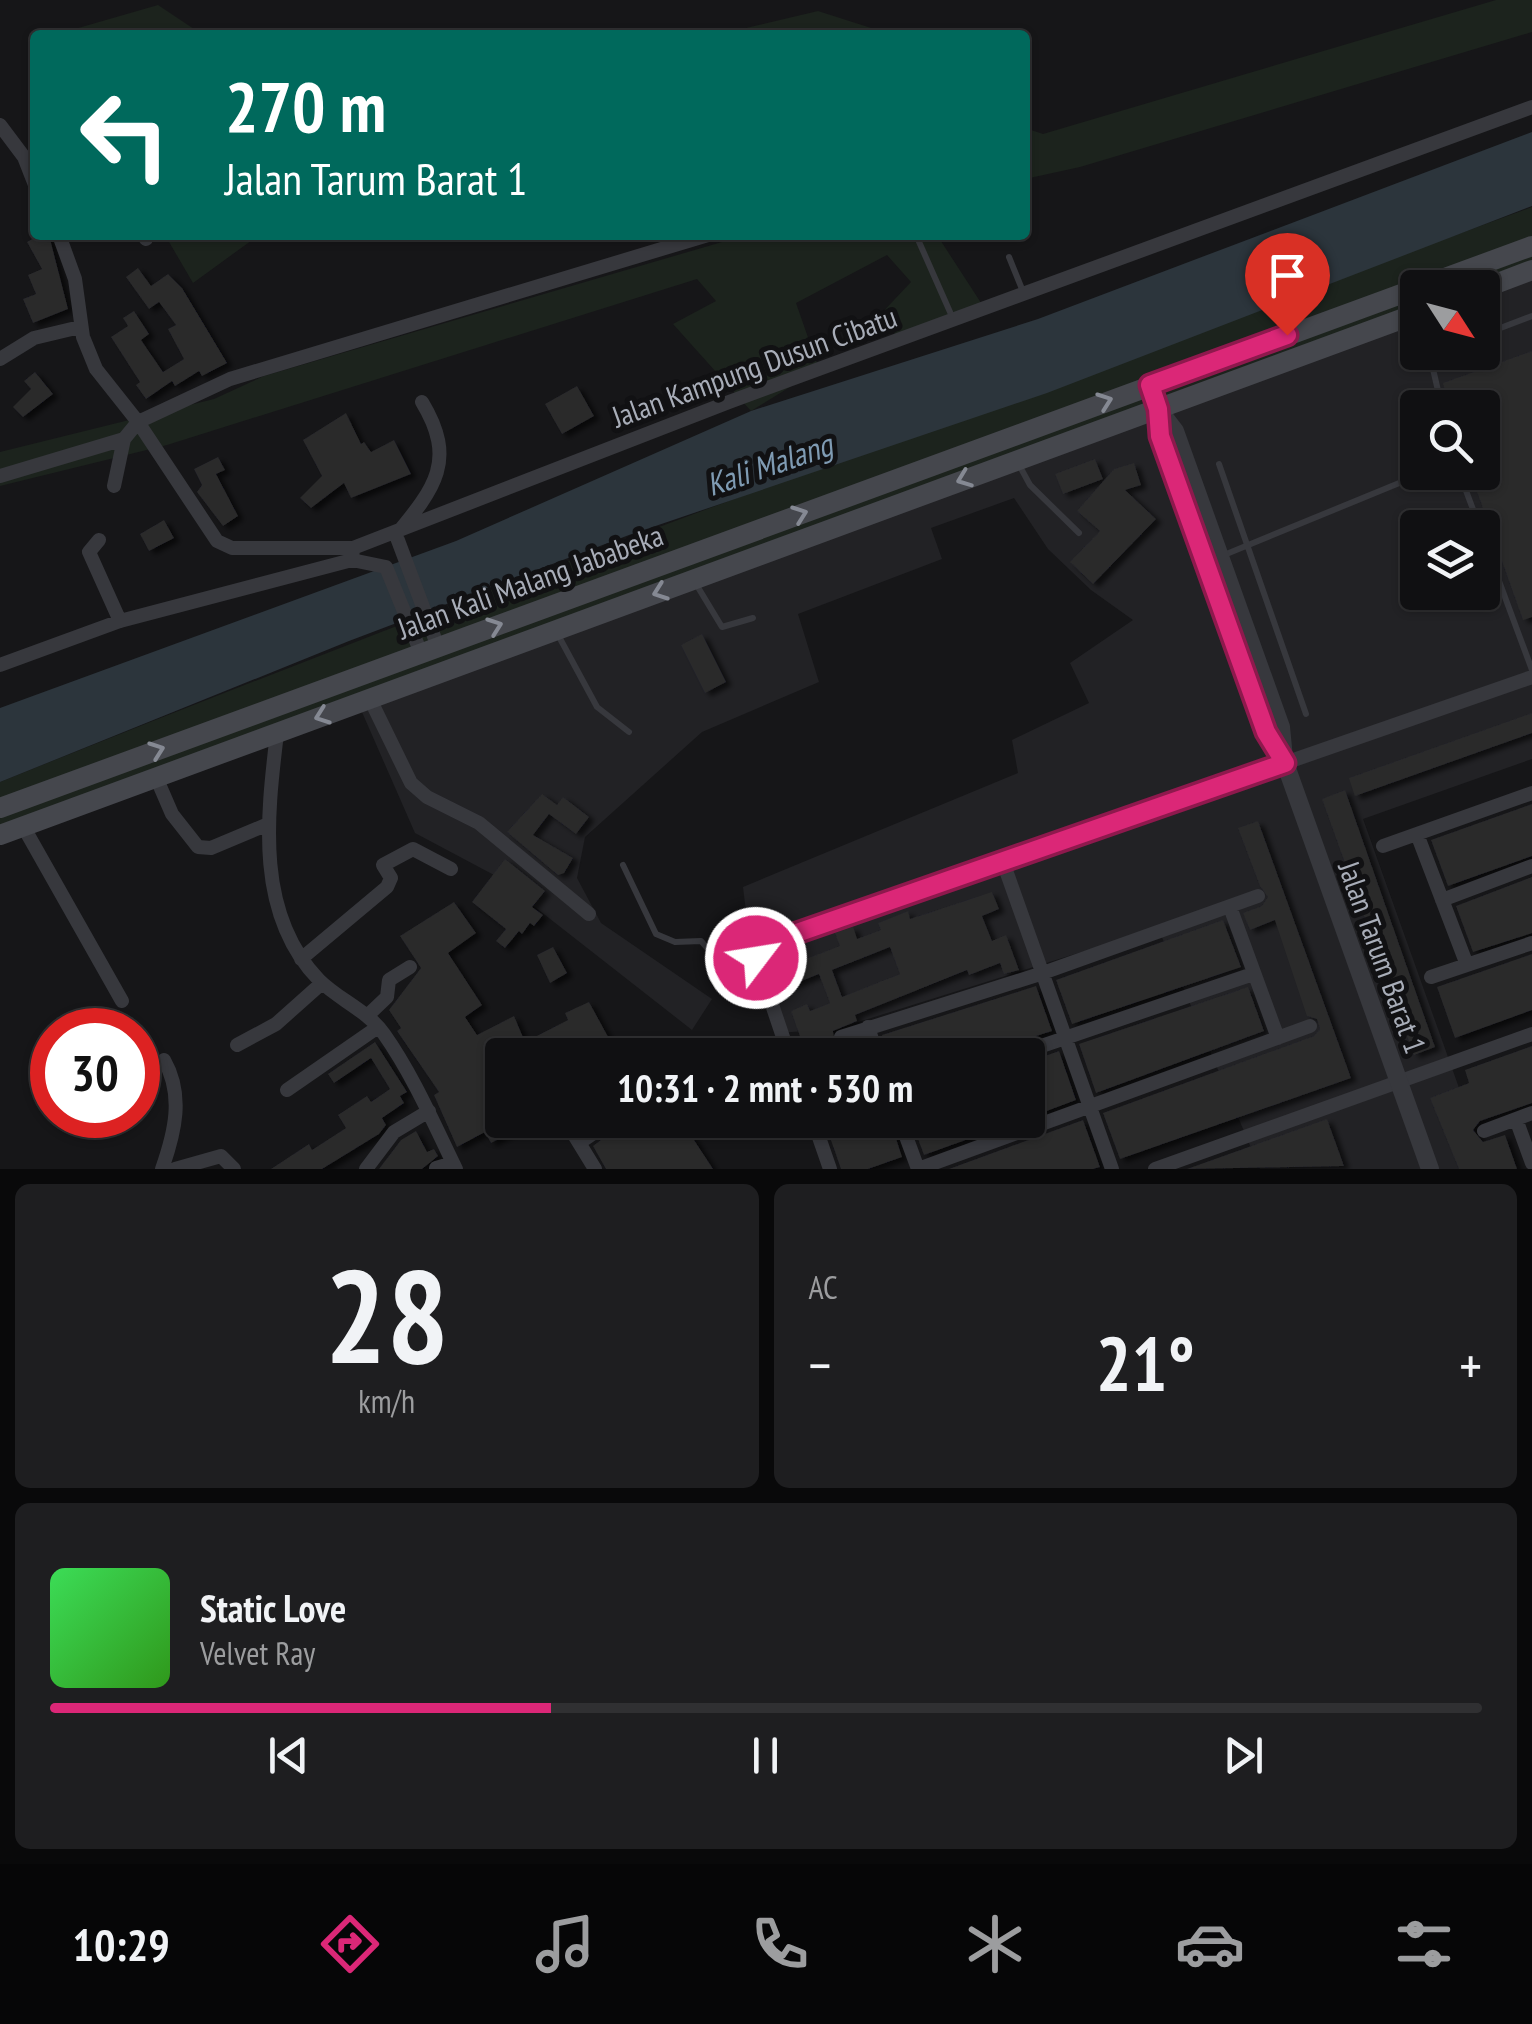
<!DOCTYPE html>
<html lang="id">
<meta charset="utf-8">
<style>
body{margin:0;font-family:"PT Sans Narrow",sans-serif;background:#1e1e20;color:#f1f3f6;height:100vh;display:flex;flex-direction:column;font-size:38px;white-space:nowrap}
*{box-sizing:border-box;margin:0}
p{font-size:32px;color:#9c9d9f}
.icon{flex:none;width:55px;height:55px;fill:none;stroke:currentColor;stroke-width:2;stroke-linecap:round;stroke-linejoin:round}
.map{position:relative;height:1169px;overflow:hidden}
.details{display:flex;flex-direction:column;gap:15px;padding:15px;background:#09090a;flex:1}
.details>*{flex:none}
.top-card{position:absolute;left:30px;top:30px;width:1000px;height:210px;border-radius:10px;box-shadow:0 2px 8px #0004,0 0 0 2px #303032;background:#00695c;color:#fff;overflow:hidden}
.needle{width:65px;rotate:126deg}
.fabs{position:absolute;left:1400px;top:270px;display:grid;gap:20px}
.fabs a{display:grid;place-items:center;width:100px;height:100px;border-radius:10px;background:#101012;box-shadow:0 2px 8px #0004,0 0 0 2px #303032;font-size:50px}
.speed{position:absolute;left:30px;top:1008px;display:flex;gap:20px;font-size:50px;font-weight:700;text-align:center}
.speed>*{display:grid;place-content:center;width:130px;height:130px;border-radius:50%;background:#101012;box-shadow:0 2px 8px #0004,0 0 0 2px #303032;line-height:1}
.speed .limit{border:15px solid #d22;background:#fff;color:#111}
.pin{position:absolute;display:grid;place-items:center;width:85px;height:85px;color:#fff;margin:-102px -42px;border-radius:50% 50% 50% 0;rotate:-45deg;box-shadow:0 0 10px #0007}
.pin .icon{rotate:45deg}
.me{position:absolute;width:110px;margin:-55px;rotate:59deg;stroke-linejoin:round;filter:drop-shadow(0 0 8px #0008)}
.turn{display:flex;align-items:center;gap:35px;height:210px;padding:0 30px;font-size:45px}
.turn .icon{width:130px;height:130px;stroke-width:2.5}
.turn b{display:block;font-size:70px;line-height:85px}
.big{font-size:75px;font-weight:600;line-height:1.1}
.details .card{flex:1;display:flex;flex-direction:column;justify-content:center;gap:15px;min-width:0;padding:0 35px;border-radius:15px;background:#1e1e20}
.details .dial{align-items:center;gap:0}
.dial b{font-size:130px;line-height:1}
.song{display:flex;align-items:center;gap:30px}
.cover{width:120px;height:120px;border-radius:15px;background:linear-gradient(135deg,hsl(130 70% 55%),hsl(110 70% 35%))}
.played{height:10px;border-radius:5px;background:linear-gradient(90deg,#db2777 35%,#303032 35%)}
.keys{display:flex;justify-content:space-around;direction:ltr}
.heat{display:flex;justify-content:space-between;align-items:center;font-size:55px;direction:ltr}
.details .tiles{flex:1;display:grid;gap:15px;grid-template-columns:1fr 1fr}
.card:last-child{grid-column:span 2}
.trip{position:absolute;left:485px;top:1038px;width:560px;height:100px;border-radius:10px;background:#101012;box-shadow:0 2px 8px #0004,0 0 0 2px #303032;font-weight:600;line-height:100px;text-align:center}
.tabs{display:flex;height:160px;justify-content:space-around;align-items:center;background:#060607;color:#9c9d9f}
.tabs .icon{width:70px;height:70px}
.tabs .on{color:#db2777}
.tabs b{font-size:45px;color:#f1f3f6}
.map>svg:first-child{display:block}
</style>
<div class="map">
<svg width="1532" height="1169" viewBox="0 0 1532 1169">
<defs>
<filter id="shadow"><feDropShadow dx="5.5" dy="3.5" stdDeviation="2.5" flood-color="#0009"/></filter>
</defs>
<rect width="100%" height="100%" fill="#161618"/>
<path fill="#222225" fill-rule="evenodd" d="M1532 270V759L1363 819 1488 1169H1260L1158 928 836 1029 777 1033 751 953 743 887 1018 773 1012 740 1089 703 1070 663 1133 620 1091 590 1048 549 1014 498 931 528 942 559 798 614 819 682 702 732 585 837 577 878 601 923 712 999 692 1030 494 875 415 833 358 703 1417 312 1418 352H1482L1483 288ZM1418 408H1482V472H1418ZM1418 528H1482V592H1418Z"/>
<path fill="#1c231d" d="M1496 0H1532V32L1080 167 1025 179V128L1043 134Z
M158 5 203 35H54Z
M818 11 893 35H717Z
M1532 207V270L1482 288H1418L1417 313 0 835V782C506 578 1019 394 1532 207Z
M165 235H259L193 283Z
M746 235H937L985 309 903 342 878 317 911 282 887 255 796 303 819 369 751 411 673 324 716 301 697 279 167 445 0 486V452L214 399 264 376Z"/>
<path fill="#2c353c" d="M1532 132V206L1047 393 629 535 349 641 0 782V708L456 541 751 411 1038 319Z"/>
<path fill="#29292c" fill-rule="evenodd" filter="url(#shadow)" d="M39 235H49L68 309 33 323 23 299 36 294 28 275 42 269 27 242Z
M138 268 151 286 168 274 182 288 227 363 202 376 199 371 175 386 172 381 146 399 136 385 140 382 111 337 128 326 123 318 134 311 149 334 141 340 163 372 184 359 168 329 176 325 159 302 149 309 126 277Z
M1532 351V617L1523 620 1470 472H1482V408H1449L1443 383Z
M35 372 53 394 23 417 13 407 31 389 24 381Z
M577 386 594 416 562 434 545 404Z
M346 413 361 444 364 442 371 452 394 440 411 474 351 498 344 483 311 508 300 498 322 476 303 440Z
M218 457 225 470 216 474 238 516 223 526 197 492 202 485 194 469Z
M1095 459 1103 479 1063 494 1055 474Z
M1134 463 1141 485 1125 490 1156 519 1093 584 1070 562 1100 531 1077 511 1114 469Z
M164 520 174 538 149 551 140 534Z
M702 634 726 682 705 693 681 645Z
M1532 713V733L1355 796 1349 778Z
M1345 790 1435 1047 1414 1055 1322 799Z
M542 794 557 805 563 797 589 817 576 834 549 814 533 835 573 858 564 873 558 875 507 832Z
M1532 804V856L1448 886 1431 840Z
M1258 821 1351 1078 1120 1159 1103 1113 1314 1036 1320 1029 1317 1019 1307 1016 1275 920 1250 930 1243 913 1262 906 1268 897 1260 886 1238 828Z
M505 859 545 891 532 907 543 915 534 926 530 923 522 934 519 931 505 948 496 941 506 929 472 902Z
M1532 877V933L1473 952 1456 906Z
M992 892 999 909 982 916 992 941 1006 935 1019 970 1004 974 1000 963 969 975 967 970 855 1015 857 1021 833 1031 835 1045 862 1042 866 1055H800L796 1044 802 1042 791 1011 807 1004 810 1011 830 1003 819 974 789 986 782 968 840 946 835 933 853 927 857 939 881 930 878 923 908 911 910 919ZM890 947 900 974 842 997 832 970Z
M454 902 476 933 448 953 482 1005 465 1017 477 1035 514 1016 525 1042 568 1020 565 1013 589 1002 618 1055H502V1075L490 1081 502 1104V1120H513L518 1129 491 1143 485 1132 457 1147 434 1095 439 1092 397 1031 401 1028 389 1010 421 968 400 936Z
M1223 920 1241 967 1072 1024 1056 980Z
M553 947 567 973 550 983 537 955Z
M1532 954V1010L1455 1038 1437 987Z
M1036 986 1052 1031 977 1055H887L882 1035Z
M1248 987 1264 1031 1096 1093 1079 1044Z
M375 1042 407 1092 400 1096 404 1103 382 1118 386 1125 379 1134 322 1169H271L309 1144 312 1150 346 1128 338 1115 367 1096 371 1102 390 1089 371 1058 334 1083 328 1074Z
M1532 1046V1103L1480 1121 1473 1130 1483 1142 1505 1135 1517 1169H1459L1430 1098 1469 1083 1465 1070Z
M1059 1051 1076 1100 1028 1118V1062Z
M1327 1119 1344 1166 1187 1169Z
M627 1120H681L713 1169H606L593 1146Z
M824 1120H890L902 1157 868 1169H841Z
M911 1120H1021L924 1155Z
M1083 1120 1100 1167 1093 1169H949Z
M416 1131 427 1152 434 1149 438 1156 422 1169H379L401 1140Z"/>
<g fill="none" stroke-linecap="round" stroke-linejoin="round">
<path stroke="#37383d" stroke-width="6" d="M916 235 954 321
M1009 257 1024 294
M1482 335 1532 316
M1440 352 1433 369 1442 408
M1018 463 1030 485 1079 533
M1219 464 1306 714
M1459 472 1480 528
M1482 535 1532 670
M1224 555 1426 472
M696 584 722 627 753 618
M557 633 597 707 629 732
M623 865 656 934 675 942 701 941 723 966 756 957"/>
<path stroke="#37383d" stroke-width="14" d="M0 125 24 157 35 185
M59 235 75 279 83 337 96 369 138 422 217 541 232 548H353
M143 235 146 239
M0 359 34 338 80 327
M422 402C457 460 435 488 396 535L438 647
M0 476 124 439
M114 486 124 439 138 422 230 379 708 235
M99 540 89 552 120 621
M352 560 386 567 421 653
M0 665 120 621 352 560 353 548 729 402 1532 107
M370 699 411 783 427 797 479 823 589 914
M277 733C267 817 255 914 319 980 339 1000 367 1010 384 1034 413 1075 434 1124 456 1169
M156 777 172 814 198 847 211 848 266 825
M23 826 122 1001
M1417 834 1467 965
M1383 846 1532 793
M1003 862 1112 1169
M1442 900 1532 866
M1230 907 1278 1038
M301 959 387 887 391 878 383 865 413 849 451 869
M1431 977 1532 943
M367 1016 387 997 389 980 410 967
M868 1027 877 1055
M841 1037 1040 974 1258 896
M237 1045 276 1024 322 983
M789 1055 756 957 771 942 1532 677
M1015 1055 1253 974
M287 1090 378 1027
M1516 1119 1532 1163
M565 1120 595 1169
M813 1120 830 1169
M900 1120 918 1169
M1484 1131 1532 1113
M579 1143 613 1120
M436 1168 453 1163
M162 1169C175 1132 184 1095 164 1060
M175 1169 221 1156 234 1169
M366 1169 394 1132 429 1111
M918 1169 1310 1026
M1155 1169 1532 1034"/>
<path stroke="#37383d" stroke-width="18" d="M1149 385 1158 409 1161 436 1266 732 1285 763 1430 1169
M1158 409 1175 431 1281 727 1284 758"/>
<path stroke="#45474d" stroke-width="20" d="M1482 289 1532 270
M0 808 1532 246
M0 835 1418 313"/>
</g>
<defs><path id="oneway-chevron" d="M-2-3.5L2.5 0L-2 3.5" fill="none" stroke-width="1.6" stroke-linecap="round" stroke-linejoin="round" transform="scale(2.5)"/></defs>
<g stroke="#858993">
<use href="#oneway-chevron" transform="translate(1105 401) rotate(-20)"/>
<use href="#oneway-chevron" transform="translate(964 479) rotate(159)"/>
<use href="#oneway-chevron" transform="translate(800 514) rotate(-20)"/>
<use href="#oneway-chevron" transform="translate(660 592) rotate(160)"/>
<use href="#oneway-chevron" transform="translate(495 626) rotate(-20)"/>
<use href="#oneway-chevron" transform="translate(322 716) rotate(160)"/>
<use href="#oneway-chevron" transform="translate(157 750) rotate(-20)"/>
</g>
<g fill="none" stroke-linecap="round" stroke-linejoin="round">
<defs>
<path id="route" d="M756 958 771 942 1285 763 1266 732 1160 436 1158 409 1150 385 1287 335"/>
</defs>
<use href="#route" stroke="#8e194d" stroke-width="25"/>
<use href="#route" stroke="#db2777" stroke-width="18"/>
</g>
<g text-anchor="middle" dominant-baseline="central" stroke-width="10" stroke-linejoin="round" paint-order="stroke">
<g font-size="30" fill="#a8adb8" stroke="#111113">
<text transform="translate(754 366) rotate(-20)">Jalan Kampung Dusun Cibatu</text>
<text transform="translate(530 581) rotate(-20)">Jalan Kali Malang Jababeka</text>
<text transform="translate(1383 957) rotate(70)">Jalan Tarum Barat 1</text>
</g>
<g font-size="32" font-style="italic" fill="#7f9bb3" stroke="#111113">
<text transform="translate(769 464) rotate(-19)">Kali Malang</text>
</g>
</g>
</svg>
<div class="fabs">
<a><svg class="needle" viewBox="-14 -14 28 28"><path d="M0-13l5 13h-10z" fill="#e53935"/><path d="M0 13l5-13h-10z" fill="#9c9d9f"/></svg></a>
<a><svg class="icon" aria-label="search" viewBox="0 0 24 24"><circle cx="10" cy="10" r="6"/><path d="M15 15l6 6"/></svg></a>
<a><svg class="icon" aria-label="layers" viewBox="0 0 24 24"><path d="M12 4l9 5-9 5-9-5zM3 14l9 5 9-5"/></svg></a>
</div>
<div class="speed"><div class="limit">30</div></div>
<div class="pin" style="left:1287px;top:335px;background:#d93025"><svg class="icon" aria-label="arrive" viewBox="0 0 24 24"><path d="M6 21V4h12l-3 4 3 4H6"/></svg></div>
<svg class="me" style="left:756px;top:958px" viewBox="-20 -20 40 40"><circle r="17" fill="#db2777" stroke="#fff" stroke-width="3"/><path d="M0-11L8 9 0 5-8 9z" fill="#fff"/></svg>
<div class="trip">10:31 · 2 mnt · 530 m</div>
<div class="top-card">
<div class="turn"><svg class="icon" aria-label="left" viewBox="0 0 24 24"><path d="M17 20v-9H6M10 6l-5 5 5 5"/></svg><div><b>270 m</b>Jalan Tarum Barat 1</div></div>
</div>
</div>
<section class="details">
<div class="tiles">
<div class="card dial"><b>28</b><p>km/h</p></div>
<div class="card"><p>AC</p>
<div class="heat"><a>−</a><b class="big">21°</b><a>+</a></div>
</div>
<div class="card">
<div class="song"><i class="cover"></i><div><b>Static Love</b><p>Velvet Ray</p></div></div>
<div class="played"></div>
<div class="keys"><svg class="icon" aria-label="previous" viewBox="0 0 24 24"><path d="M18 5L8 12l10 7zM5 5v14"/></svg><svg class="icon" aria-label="pause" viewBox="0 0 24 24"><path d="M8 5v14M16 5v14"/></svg><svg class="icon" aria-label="next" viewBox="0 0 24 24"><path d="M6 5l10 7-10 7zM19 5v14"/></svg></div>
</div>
</div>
</section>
<nav class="tabs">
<b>10:29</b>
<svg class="icon on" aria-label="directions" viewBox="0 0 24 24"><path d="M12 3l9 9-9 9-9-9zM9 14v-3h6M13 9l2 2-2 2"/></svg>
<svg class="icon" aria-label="music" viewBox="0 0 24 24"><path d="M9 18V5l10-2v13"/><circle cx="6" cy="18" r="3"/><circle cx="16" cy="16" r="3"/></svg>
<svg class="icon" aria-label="phone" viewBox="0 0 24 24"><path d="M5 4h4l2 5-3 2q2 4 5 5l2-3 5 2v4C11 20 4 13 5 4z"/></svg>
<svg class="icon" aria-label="climate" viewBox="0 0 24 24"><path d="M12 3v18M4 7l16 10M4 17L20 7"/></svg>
<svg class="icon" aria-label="car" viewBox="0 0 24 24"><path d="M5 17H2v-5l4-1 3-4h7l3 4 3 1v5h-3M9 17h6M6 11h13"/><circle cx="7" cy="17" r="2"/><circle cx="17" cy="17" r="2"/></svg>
<svg class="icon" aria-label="filters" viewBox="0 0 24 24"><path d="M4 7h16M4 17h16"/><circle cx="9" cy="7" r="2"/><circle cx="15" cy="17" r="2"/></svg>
</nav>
